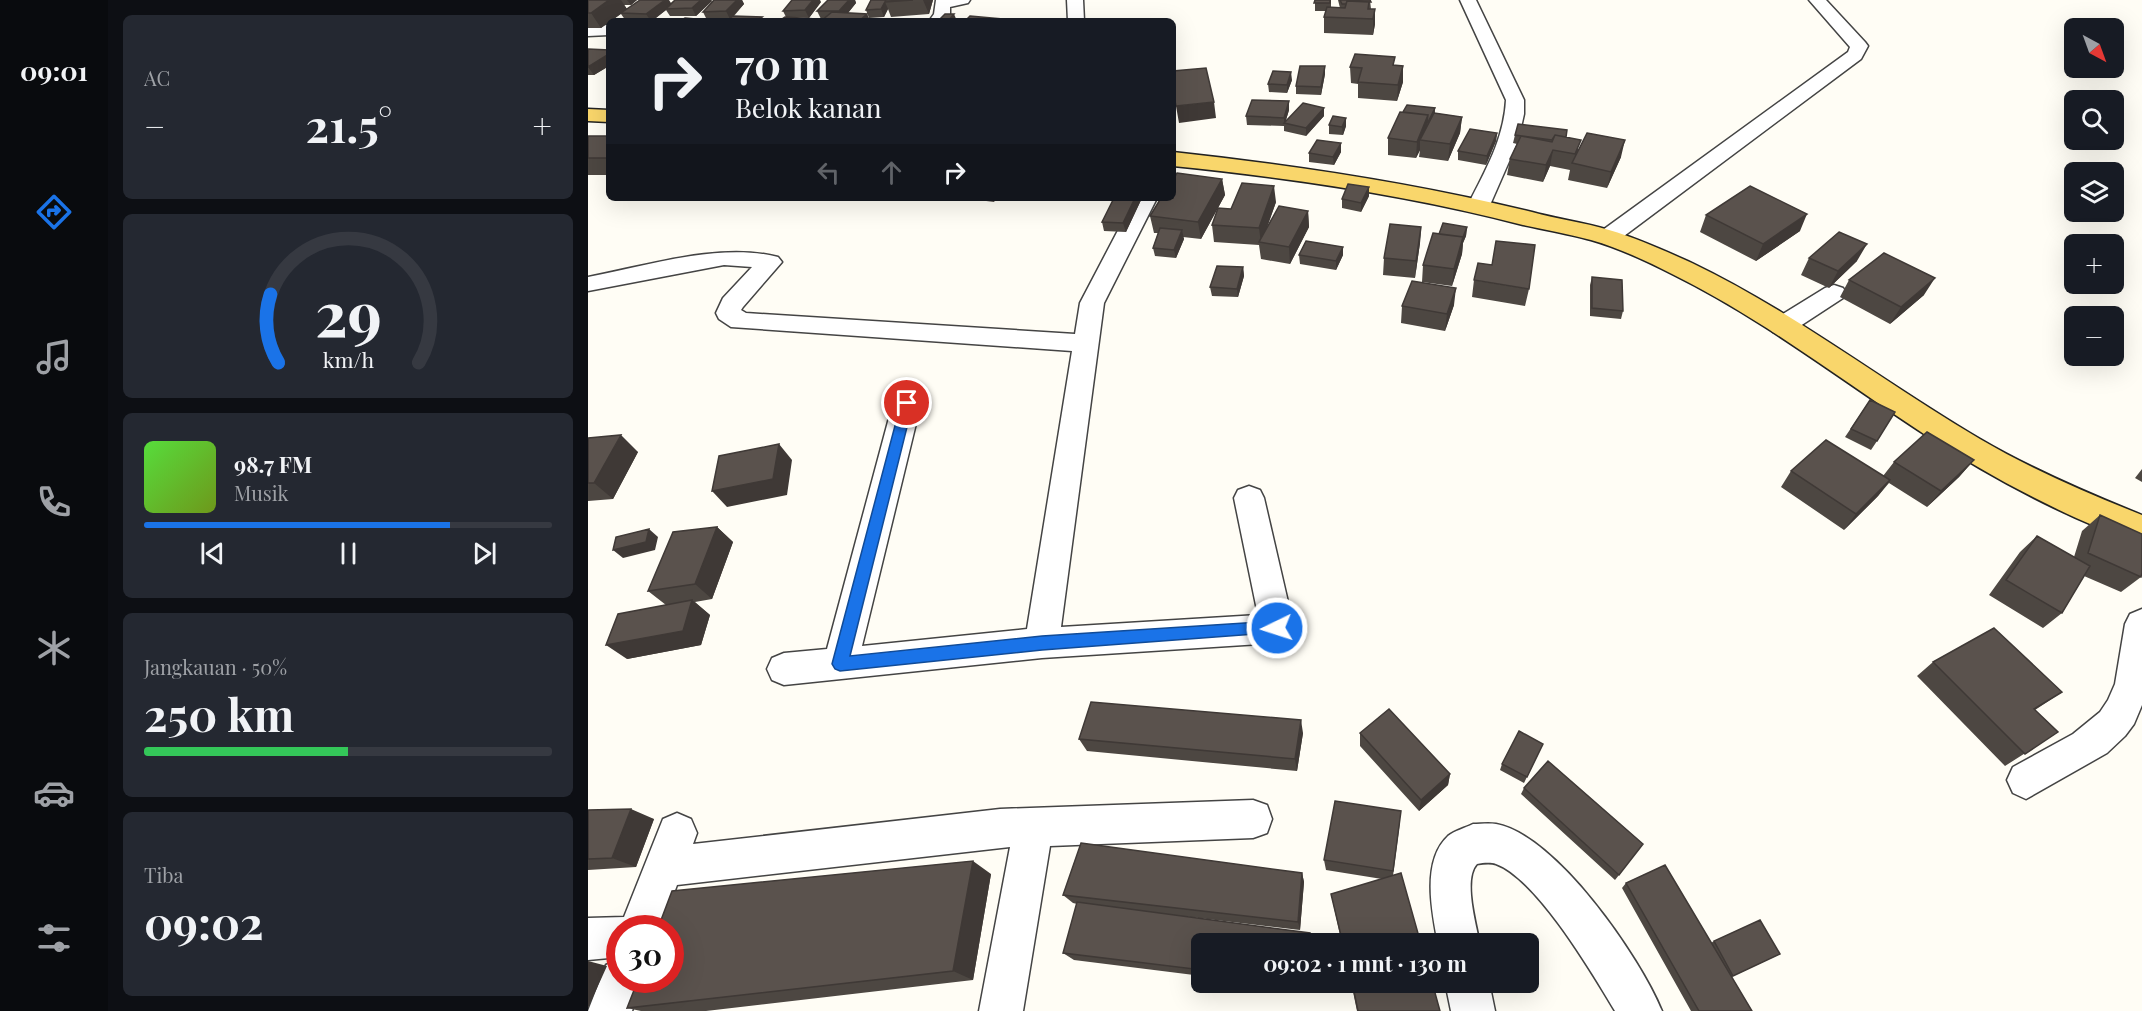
<!DOCTYPE html>
<html lang="id">
<meta charset="utf-8">
<style>
body{margin:0;font-family:"Playfair Display",serif;background:#242831;color:#f1f3f6;height:100vh;display:flex;flex-direction:column;font-size:22px;white-space:nowrap}
*{box-sizing:border-box;margin:0}
p{font-size:20px;color:#9ea1a6}
.icon{flex:none;width:33px;height:33px;fill:none;stroke:currentColor;stroke-width:2;stroke-linecap:round;stroke-linejoin:round}
.map{position:relative;flex:1;overflow:hidden}
.sheet{display:flex;flex-direction:column;gap:15px;padding:15px;background:#0d0f14;width:480px}
.sheet>*{flex:none}
.hud{position:absolute;left:18px;top:18px;width:570px;height:183px;border-radius:9px;box-shadow:0 6px 24px #0002;background:#171b24;color:#f1f3f6;overflow:hidden}
.needle{width:39px;rotate:139deg}
.fabs{position:absolute;left:1476px;top:18px;display:grid;gap:12px}
.fabs a{display:grid;place-items:center;width:60px;height:60px;border-radius:9px;background:#171b24;box-shadow:0 6px 24px #0002;font-size:30px}
.speed{position:absolute;left:18px;top:915px;display:flex;gap:12px;font-size:30px;font-weight:700;text-align:center}
.speed>*{display:grid;place-content:center;width:78px;height:78px;border-radius:50%;background:#171b24;box-shadow:0 6px 24px #0002;line-height:1}
.speed .limit{border:9px solid #d22;background:#fff;color:#111}
.pin{position:absolute;display:grid;place-items:center;width:51px;height:51px;color:#fff;margin:-26px;border:3px solid #fff;border-radius:50%;box-shadow:0 2px 6px #0007}
.me{position:absolute;width:66px;margin:-33px;rotate:266deg;stroke-linejoin:round;filter:drop-shadow(0 0 4px #0008)}
.turn{display:flex;align-items:center;gap:21px;height:126px;padding:0 30px;font-size:27px}
.turn .icon{width:78px;height:78px;stroke-width:2.5}
.turn b{display:block;font-size:42px;line-height:51px}
.lanes{display:flex;align-items:center;height:57px;padding:0 30px;background:#0003;justify-content:center;gap:30px;direction:ltr}
.lanes .off{opacity:.35}
.big{font-size:45px;font-weight:700;line-height:1.1}
.sheet .tile{flex:1;display:flex;flex-direction:column;justify-content:center;gap:9px;min-width:0;padding:0 21px;border-radius:9px;background:#242831}
.sheet .dial{align-items:center;gap:0}
.dial svg{height:156px;overflow:visible;fill:none;stroke:#363941;stroke-width:7;stroke-linecap:round;text-anchor:middle}
.dial text{fill:#f1f3f6;stroke:none}
.song{display:flex;align-items:center;gap:18px}
.cover{width:72px;height:72px;border-radius:9px;background:linear-gradient(135deg,hsl(110 70% 55%),hsl(80 70% 35%))}
.played{height:6px;border-radius:3px;background:linear-gradient(90deg,#1a73e8 75%,#363941 75%)}
.keys{display:flex;justify-content:space-around;direction:ltr}
.heat{display:flex;justify-content:space-between;align-items:center;font-size:33px;direction:ltr}
.charge{height:9px;border-radius:4px;background:linear-gradient(90deg,#34c759 50%,#363941 0)}
.trip{position:absolute;left:603px;top:933px;width:348px;height:60px;border-radius:9px;background:#171b24;box-shadow:0 6px 24px #0002;font-weight:700;line-height:60px;text-align:center}
main{display:flex;flex:1;min-height:0}
.tab-bar{display:flex;flex-direction:column;width:108px;justify-content:space-around;align-items:center;background:#090b0e;color:#9ea1a6}
.tab-bar .icon{width:42px;height:42px}
.tab-bar .active{color:#1a73e8}
.tab-bar b{font-size:27px;color:#f1f3f6}
.map>svg:first-child{display:block}
</style>
<main>
<nav class="tab-bar">
<b>09:01</b>
<svg class="icon active" aria-label="directions" viewBox="0 0 24 24"><path d="M12 3l9 9-9 9-9-9zM9 14v-3h6M13 9l2 2-2 2"/></svg>
<svg class="icon" aria-label="music" viewBox="0 0 24 24"><path d="M9 18V5l10-2v13"/><circle cx="6" cy="18" r="3"/><circle cx="16" cy="16" r="3"/></svg>
<svg class="icon" aria-label="phone" viewBox="0 0 24 24"><path d="M5 4h4l2 5-3 2q2 4 5 5l2-3 5 2v4C11 20 4 13 5 4z"/></svg>
<svg class="icon" aria-label="climate" viewBox="0 0 24 24"><path d="M12 3v18M4 7l16 10M4 17L20 7"/></svg>
<svg class="icon" aria-label="car" viewBox="0 0 24 24"><path d="M5 17H2v-5l4-1 3-4h7l3 4 3 1v5h-3M9 17h6M6 11h13"/><circle cx="7" cy="17" r="2"/><circle cx="17" cy="17" r="2"/></svg>
<svg class="icon" aria-label="filters" viewBox="0 0 24 24"><path d="M4 7h16M4 17h16"/><circle cx="9" cy="7" r="2"/><circle cx="15" cy="17" r="2"/></svg>
</nav>
<section class="sheet">
<div class="tile"><p>AC</p>
<div class="heat"><a>−</a><b class="big">21.5°</b><a>+</a></div>
</div>
<div class="tile dial"><svg viewBox="0 0 100 80">
<path d="M14 69A42 42 0 1 1 86 69"/>
<path d="M14 69A42 42 0 0 1 10 34" stroke="#1a73e8"/>
<text x="50" y="56" font-size="32" font-weight="700">29</text>
<text x="50" y="72" font-size="11">km/h</text>
</svg></div>
<div class="tile">
<div class="song"><i class="cover"></i><div><b>98.7 FM</b><p>Musik</p></div></div>
<div class="played"></div>
<div class="keys"><svg class="icon" aria-label="previous" viewBox="0 0 24 24"><path d="M18 5L8 12l10 7zM5 5v14"/></svg><svg class="icon" aria-label="pause" viewBox="0 0 24 24"><path d="M8 5v14M16 5v14"/></svg><svg class="icon" aria-label="next" viewBox="0 0 24 24"><path d="M6 5l10 7-10 7zM19 5v14"/></svg></div>
</div>
<div class="tile"><p>Jangkauan · 50%</p><b class="big">250 km</b><div class="charge"></div></div>
<div class="tile"><p>Tiba</p><b class="big">09:02</b></div>
</section>
<div class="map">
<svg width="1554" height="1011" viewBox="0 0 1554 1011">
<rect width="100%" height="100%" fill="#fffdf5"/>
<g fill="none" stroke-linecap="round" stroke-linejoin="round">
<defs>
<path id="street" d="M348 0H382L380 3 362 7V15L358 21H341L346 14Z
M479 0H495L496 21H480Z
M872 0H888L936 100V114L930 141 902 205 899 210 891 211 883 210 880 205C897 171 916 139 918 100Z
M1221 0H1238L1277 42 1280 46 1273 59 1028 242 1020 244 1012 242 1009 237 1012 232 1260 52 1262 47Z
M21 25V35L0 36V26Z
M547 198H569L516 303 473 627 670 615 646 498 650 490 661 486 672 490 676 498 706 628 701 638 689 643 454 658 196 685 184 680 179 669 184 658 196 653 239 649 305 403 309 396 319 393 329 396 333 403 274 646 439 629 484 351 143 327 131 319 128 313 135 298 164 267 136 265 0 291V277C58 266 132 242 190 257L194 262 155 307 153 310 158 313 487 334 492 303Z
M1246 285 1255 288 1258 293 1255 298 1203 332 1194 334 1185 332 1181 326 1185 320 1237 288Z
M1554 609V705L1546 724 1537 736 1519 753 1438 799 1425 793 1419 780 1425 767 1485 734 1512 712 1520 700 1527 684 1537 624 1542 614Z
M665 800 679 805 684 819 679 833 665 838 462 846 435 1011H391L422 847 89 885 73 928H32V957L0 960V918L36 917 75 819 89 813 103 819 109 833 105 844 412 809Z
M885 824C892 824 901 823 908 824 968 835 1052 957 1074 1011H1027C1004 973 949 879 908 864 902 862 895 863 889 864 875 879 888 924 892 944H850C844 913 833 861 860 836 866 831 877 828 885 824Z
M32 959V980H55L44 1011H0L18 965Z
M857 982H901L907 1011H863Z"/>
<path id="primary" d="M0 109 21 110V122L0 121Z
M585 152C706 165 826 183 944 212 969 219 995 222 1021 230 1049 238 1077 251 1104 263 1206 312 1295 382 1392 439 1443 469 1499 493 1554 515V544C1480 519 1401 476 1336 434 1253 380 1175 319 1086 275 1059 261 1031 248 1003 240 981 234 958 230 935 225 820 195 703 178 585 166Z"/>
</defs>
<use href="#street" stroke="#444" stroke-width="3"/>
<use href="#primary" stroke="#222" stroke-width="3"/>
<use href="#street" fill="#fff" fill-rule="evenodd"/>
<use href="#primary" fill="#f9d66b" fill-rule="evenodd"/>
</g>
<path fill="#4d4742" d="M0 0H49L43 5H36L39 9 83 3 87 0H123L124 1 108 16H82L78 10 64 21H38L33 14 13 28H0Z
M126 0H154L156 4 146 16 174 17 176 21H138L140 19 119 20 115 12Z
M240 0H267L268 3 260 13 279 14 282 21H233L236 19H233L229 11Z
M283 0H345L341 14 303 17 300 9 296 17 281 18 278 10Z
M727 0H743V7L752 8 750 0H782L783 9 787 24 785 35 736 33V17L738 11H727Z
M233 2 221 18 198 17 195 11Z
M0 49 21 50V66L6 75H0Z
M807 65 815 66V82L809 101 770 98V84L763 83 762 67Z
M737 66V74L733 95 708 94V86Z
M704 80 699 93 681 92 680 84Z
M701 101V110L698 120 736 108V116L718 136 696 131V126L659 125 658 116Z
M847 108V113L874 117 872 133 860 161 831 157 832 150 828 158 800 155V138L815 112Z
M758 118V126L755 135 741 134V125Z
M909 133 908 141 898 165 870 160V151Z
M927 135 978 137 991 150 1033 157 1019 188 980 180 982 170 962 166 955 182 919 175 922 159 929 144 925 143Z
M0 136H21V175H0Z
M753 152 746 165 721 162V153Z
M634 179 637 195 613 239 595 237 596 239 588 258 567 256 565 248 570 233H566L562 216Z
M781 196 773 212 754 208V199Z
M117 198H156L155 199Z
M194 198H243L241 201 194 199Z
M375 198H409L406 202Z
M526 198H554L538 232 516 231 514 222Z
M688 202 679 228 720 211 721 227 702 264 673 259 671 245 626 242 624 225 643 209Z
M1118 215 1212 231 1168 261 1112 232Z
M833 227 832 243 827 278 795 275 796 258Z
M879 227 878 236 875 243 874 254 864 286 834 282 835 265 851 234Z
M711 255H755L748 270 712 264Z
M1221 258 1269 261 1241 288 1213 275Z
M655 267 656 276 650 297 624 296 622 287Z
M1004 277 1035 311 1033 319 1002 316V285Z
M886 280 941 289 937 306 884 297Z
M1261 280 1336 295 1302 324 1252 297Z
M866 305 857 331 813 323 814 306Z
M1282 400 1289 441 1283 450 1257 437Z
M0 438 50 452 25 499 0 501Z
M1386 460 1371 477 1339 507 1301 483 1290 496 1256 530 1193 487 1203 471 1295 476 1306 462Z
M1554 469V482L1547 478Z
M1512 515 1553 577 1533 592 1496 576 1474 613 1455 628 1401 595 1432 552 1449 536 1486 557 1494 531Z
M129 527 145 542 124 599 107 602 122 615 113 645 39 659 78 605 60 591Z
M1345 662 1474 692 1447 710 1470 732 1417 766 1329 676Z
M715 733 709 771 499 751 491 739Z
M772 733 862 774 860 785 831 811 772 746Z
M955 744 936 783 912 770 914 764Z
M936 788 1031 875 1027 880 933 794Z
M0 810 66 819 48 867 0 870Z
M812 822 805 876 833 944H754L743 894 794 879 738 870 736 860Z
M714 873 716 882 712 930 577 914 722 933 724 941 614 944V976L486 960 475 953 489 904 485 903 475 895Z
M403 874 385 980 118 1011H53L39 1008Z
M1038 883 1123 943 1126 941 1192 954 1143 977 1164 1011H1103L1034 888Z
M667 982H719V989Z
M763 982H844L852 1011H769Z"/>
<path fill="#3f3936" d="M21 0H33L39 9 23 21H21V22L13 28 3 13Z
M39 0H49L43 5Z
M77 0H81L85 6 78 9V10L64 21H63L58 14Z
M113 0H123L124 1 108 16 104 8Z
M149 0H154L156 4 142 19 138 11Z
M225 0H232L233 2 221 18 217 10Z
M261 0H267L268 3 255 19 251 11Z
M298 0 297 2 300 9 296 17 293 9Z
M335 0H345L341 14Z
M787 9V24L785 35V19Z
M279 14 282 21H271Z
M366 14 369 21H360Z
M174 17 176 21H168Z
M21 54V66L6 75 0 67Z
M737 66V74L733 95V87Z
M815 66V82L809 101 810 85Z
M703 72 704 80 699 93V85Z
M701 101V110L697 123H696V118Z
M626 102 628 118 591 123 588 106Z
M736 108V116L718 136V128Z
M840 115 839 132 832 140V150L828 158 829 142Z
M874 117 872 133 860 161 862 144Z
M758 118V126L755 135 754 127Z
M909 133 908 141 898 165 899 156Z
M1037 140 1033 157 1019 188 1023 172Z
M753 143V152L746 165 745 157Z
M965 150 962 166 955 182 958 165Z
M634 179 637 195 613 239 610 222Z
M686 186 688 202 673 243 671 228Z
M781 187V196L773 212V203Z
M547 198H554L538 232 535 223Z
M720 211 721 227 702 264 701 247Z
M1219 214 1212 231 1168 261 1175 244Z
M833 227 832 243 827 278 828 261Z
M879 227 878 236 875 243 874 254 864 286 866 269 874 239Z
M594 230 596 239 588 258 586 250Z
M1279 244 1269 261 1241 288 1250 271Z
M755 247V255L748 270V261Z
M655 267 656 276 650 297 649 289Z
M1347 278 1336 295 1302 324 1313 307Z
M868 288 866 305 857 331 859 314Z
M33 435 50 452 25 499 6 483Z
M191 444 204 460 199 495 139 507 124 491Z
M1386 460 1371 477 1339 507 1353 491Z
M1302 480 1290 496 1256 530 1268 514Z
M129 527 145 542 124 599 107 584Z
M61 529 70 537 67 550 35 558 25 550Z
M104 600 122 615 113 645 39 659 18 645Z
M713 720 715 733 709 771 707 759Z
M862 774 860 785 831 811 833 800Z
M43 809 66 819 48 867 24 858Z
M385 861 403 874 385 980 365 971Z
M714 873 716 882 712 930 710 922Z
M722 933 724 941 723 944H721Z
M0 961 19 966 0 1008Z"/>
<path fill="#5a524d" stroke="#3f3936" stroke-width="1.5" d="M0 0H21L3 13H0Z
M52 0H77L58 14 33 13Z
M87 0H113L104 8 78 9Z
M126 0H149L138 11 115 12Z
M204 0H225L217 10 195 11Z
M240 0H261L251 11H229Z
M283 0H298L293 9 278 10Z
M298 0H325L297 2Z
M727 0H742V3H726Z
M752 0H782L783 2 759 1 758 4H754Z
M759 1 781 2 780 9H787L785 19 736 17 739 7 757 8Z
M244 12 279 14 271 21H233Z
M357 14H366L360 21H350Z
M145 16 174 17 168 21H138Z
M382 16 414 19 413 21H377Z
M197 17 227 19 225 21H191Z
M97 18 119 20 117 21H92Z
M0 49 21 50V54L0 67Z
M767 54 807 57 805 65 815 66 810 85 770 82 774 68 762 67Z
M712 66H737L733 87 708 86Z
M618 68 626 102 588 106 585 92V71Z
M685 71 703 72 699 85 680 84Z
M664 100 701 101 696 118 658 116Z
M715 103 736 108 718 128 696 123Z
M819 105 847 108 840 122H839L840 115 815 112Z
M812 112 840 115 829 142 800 138Z
M846 113 874 117 862 144 832 140Z
M745 116 758 118 754 127 741 125Z
M930 124 979 130 978 137 967 135 964 140 927 135Z
M882 129 909 133 899 156 870 151Z
M999 133 1037 140 1023 172 984 163Z
M967 135 993 140 987 154 965 150 958 165 922 159 933 136 964 142Z
M0 136H21V157L20 158H0Z
M729 140 753 143 745 157 721 153Z
M589 173 634 179 610 222 562 216 573 198H585V180Z
M654 183 686 186 671 228 624 225 630 208 643 209Z
M760 184 781 187 773 203 754 199Z
M1162 186 1219 214 1175 244 1118 215Z
M526 198H547L535 223 514 222Z
M691 206 720 211 701 247 671 242Z
M855 223 879 227 875 237 851 234Z
M802 224 833 227 828 261 796 258Z
M572 228 594 230 586 250 565 248Z
M1251 232 1279 244 1250 271 1221 258Z
M845 233 875 237 866 269 835 265Z
M718 241 755 247 748 261 711 255Z
M908 241 947 245 941 289 886 280 890 263 904 265Z
M1296 253 1347 278 1313 307 1261 280Z
M629 266 655 267 649 289 622 287Z
M1004 277 1034 280 1035 311 1004 308Z
M824 281 868 288 859 314 814 306Z
M1282 400 1307 412 1289 441 1263 429Z
M1339 432 1386 460 1353 491 1306 462Z
M33 435 6 483H0V438Z
M1238 440 1302 480 1268 514 1203 471Z
M191 444 185 479 124 491 131 456Z
M1512 515 1554 534V573L1553 577 1500 553Z
M129 527 107 584 60 591 85 532Z
M61 529 58 542 25 550 28 537Z
M1449 536 1502 566 1474 613 1418 580Z
M104 600 95 631 18 645 30 614Z
M1406 628 1474 692 1446 709 1470 732 1437 754 1345 662Z
M503 702 713 720 707 759 491 739Z
M801 709 862 774 833 800 772 733Z
M931 731 955 744 939 777 914 764Z
M960 761 1055 844 1031 875 936 788Z
M747 801 813 811 805 871 736 860Z
M43 809 24 858 0 859V810Z
M493 843 714 873 710 922 475 895Z
M385 861 365 971 39 1008 50 980H82V928H70L84 891Z
M1077 865 1164 1011H1111L1038 883Z
M813 873 833 944H755L743 894Z
M489 902 722 933 721 944H614V970L475 953Z
M1172 920 1192 954 1145 976 1126 941Z
M764 982H844L852 1011H770Z"/>
<path fill="#1a73e8" stroke="#114b97" stroke-width="1.5" d="M319 398 325 403 262 656 454 636 689 621 694 623 697 628 694 632 454 650 252 671 247 669 244 664 313 403Z"/>
</svg>
<div class="fabs">
<a><svg class="needle" viewBox="-14 -14 28 28"><path d="M0-13l5 13h-10z" fill="#e53935"/><path d="M0 13l5-13h-10z" fill="#9ea1a6"/></svg></a>
<a><svg class="icon" aria-label="search" viewBox="0 0 24 24"><circle cx="10" cy="10" r="6"/><path d="M15 15l6 6"/></svg></a>
<a><svg class="icon" aria-label="layers" viewBox="0 0 24 24"><path d="M12 4l9 5-9 5-9-5zM3 14l9 5 9-5"/></svg></a>
<a>+</a>
<a>−</a>
</div>
<div class="speed"><div class="limit">30</div></div>
<div class="pin" style="left:319px;top:403px;background:#d93025"><svg class="icon" aria-label="arrive" viewBox="0 0 24 24"><path d="M6 21V4h12l-3 4 3 4H6"/></svg></div>
<svg class="me" style="left:689px;top:628px" viewBox="-20 -20 40 40"><circle r="17" fill="#1a73e8" stroke="#fff" stroke-width="3"/><path d="M0-11L8 9 0 5-8 9z" fill="#fff"/></svg>
<div class="trip">09:02 · 1 mnt · 130 m</div>
<div class="hud">
<div class="turn"><svg class="icon" aria-label="right" viewBox="0 0 24 24"><path d="M7 20v-9h11M14 6l5 5-5 5"/></svg><div><b>70 m</b>Belok kanan</div></div>
<div class="lanes"><svg class="icon off" aria-label="left" viewBox="0 0 24 24"><path d="M17 20v-9H6M10 6l-5 5 5 5"/></svg><svg class="icon off" aria-label="ahead" viewBox="0 0 24 24"><path d="M12 20V5M6 11l6-6 6 6"/></svg><svg class="icon" aria-label="right" viewBox="0 0 24 24"><path d="M7 20v-9h11M14 6l5 5-5 5"/></svg></div>
</div>
</div>
</main>
